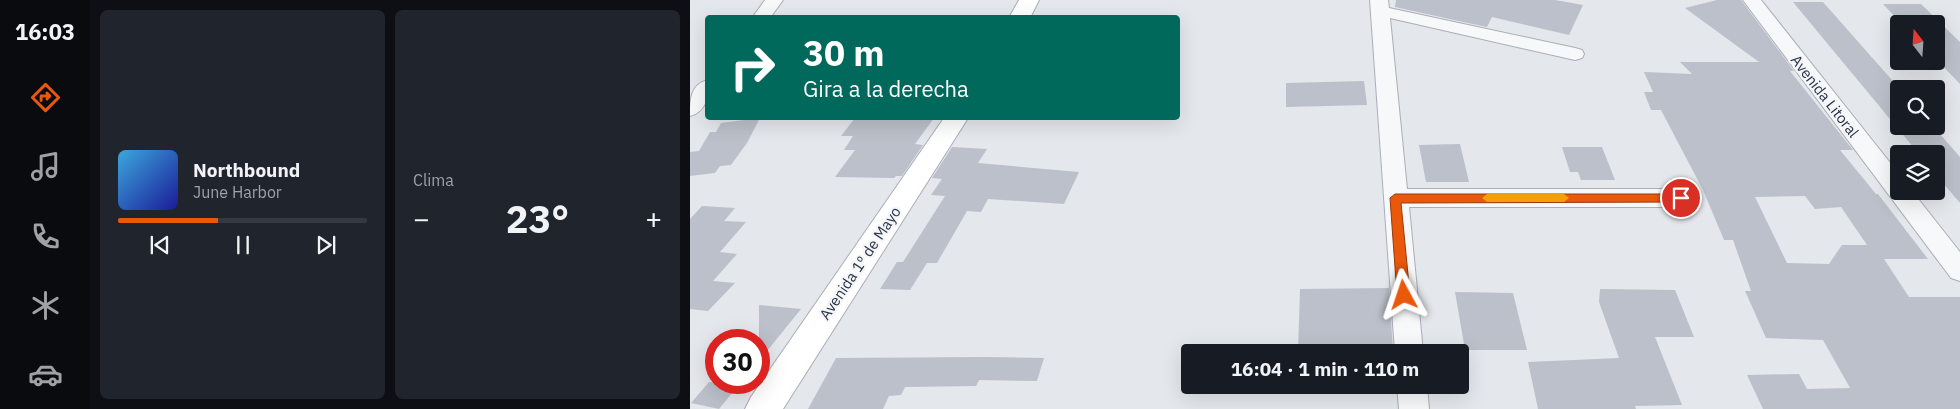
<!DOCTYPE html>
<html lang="es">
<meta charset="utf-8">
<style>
body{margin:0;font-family:"IBM Plex Sans",sans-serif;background:#20242c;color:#f1f3f6;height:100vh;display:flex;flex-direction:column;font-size:19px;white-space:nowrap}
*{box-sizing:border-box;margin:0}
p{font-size:16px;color:#9ea1a6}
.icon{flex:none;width:28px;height:28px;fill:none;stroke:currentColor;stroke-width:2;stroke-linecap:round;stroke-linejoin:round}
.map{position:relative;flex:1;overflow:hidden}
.panel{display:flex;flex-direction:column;gap:10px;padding:10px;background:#0d0f14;width:600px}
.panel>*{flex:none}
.hud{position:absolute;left:15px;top:15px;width:475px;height:105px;border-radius:5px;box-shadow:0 5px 20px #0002;background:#00695c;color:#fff;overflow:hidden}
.needle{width:32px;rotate:343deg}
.fabs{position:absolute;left:1200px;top:15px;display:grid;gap:10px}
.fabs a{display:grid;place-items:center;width:55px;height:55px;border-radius:5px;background:#171b24;box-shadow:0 5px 20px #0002;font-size:25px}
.speed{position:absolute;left:15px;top:329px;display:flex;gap:10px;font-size:25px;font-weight:700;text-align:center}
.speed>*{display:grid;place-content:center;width:65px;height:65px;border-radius:50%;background:#171b24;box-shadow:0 5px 20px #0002;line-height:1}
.speed .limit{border:8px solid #d22;background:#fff;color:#111}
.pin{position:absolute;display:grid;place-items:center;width:42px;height:42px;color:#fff;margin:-21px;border:2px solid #fff;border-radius:50%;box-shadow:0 1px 5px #0007}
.me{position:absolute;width:55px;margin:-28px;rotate:355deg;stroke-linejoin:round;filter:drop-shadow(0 0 4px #0008)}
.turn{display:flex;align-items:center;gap:18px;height:105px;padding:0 15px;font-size:22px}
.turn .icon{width:65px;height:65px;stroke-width:2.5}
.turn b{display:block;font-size:35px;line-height:42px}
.big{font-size:38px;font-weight:700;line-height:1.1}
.panel .card{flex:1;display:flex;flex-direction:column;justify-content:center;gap:8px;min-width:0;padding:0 18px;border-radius:8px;background:#20242c}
.song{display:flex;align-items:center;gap:15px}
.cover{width:60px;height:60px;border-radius:8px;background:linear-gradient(135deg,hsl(200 70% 55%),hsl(240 70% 35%))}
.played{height:5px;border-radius:2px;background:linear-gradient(90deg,#ea580c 40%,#363941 40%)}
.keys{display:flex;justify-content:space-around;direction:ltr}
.heat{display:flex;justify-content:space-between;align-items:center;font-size:28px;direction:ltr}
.panel .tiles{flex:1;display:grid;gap:10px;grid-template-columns:repeat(2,1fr)}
.trip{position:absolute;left:491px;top:344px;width:288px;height:50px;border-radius:5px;background:#171b24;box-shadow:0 5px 20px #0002;font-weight:700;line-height:50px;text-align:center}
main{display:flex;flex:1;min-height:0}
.tabs{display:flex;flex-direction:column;width:90px;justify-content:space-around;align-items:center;background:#090b0e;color:#9ea1a6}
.tabs .icon{width:35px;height:35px}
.tabs .on{color:#ea580c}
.tabs b{font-size:22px;color:#f1f3f6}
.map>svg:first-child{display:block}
</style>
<main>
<nav class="tabs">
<b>16:03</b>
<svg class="icon on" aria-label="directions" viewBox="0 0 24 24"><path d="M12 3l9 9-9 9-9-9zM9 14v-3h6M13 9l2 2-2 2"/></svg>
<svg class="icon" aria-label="music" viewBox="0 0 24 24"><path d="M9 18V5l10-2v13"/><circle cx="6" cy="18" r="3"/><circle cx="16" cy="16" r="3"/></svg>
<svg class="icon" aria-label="phone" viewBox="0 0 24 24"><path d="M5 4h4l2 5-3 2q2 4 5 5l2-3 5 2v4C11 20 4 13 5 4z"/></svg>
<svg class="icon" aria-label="climate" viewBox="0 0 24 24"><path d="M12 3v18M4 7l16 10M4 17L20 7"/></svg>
<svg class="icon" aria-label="car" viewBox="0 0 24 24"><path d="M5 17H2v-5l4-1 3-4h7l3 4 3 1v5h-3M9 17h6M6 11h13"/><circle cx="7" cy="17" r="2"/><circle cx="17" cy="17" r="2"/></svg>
</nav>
<section class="panel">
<div class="tiles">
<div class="card">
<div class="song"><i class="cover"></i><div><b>Northbound</b><p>June Harbor</p></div></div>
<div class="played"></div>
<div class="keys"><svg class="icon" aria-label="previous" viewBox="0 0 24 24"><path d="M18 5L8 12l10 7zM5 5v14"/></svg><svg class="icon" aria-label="pause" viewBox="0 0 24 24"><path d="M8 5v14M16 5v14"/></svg><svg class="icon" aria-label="next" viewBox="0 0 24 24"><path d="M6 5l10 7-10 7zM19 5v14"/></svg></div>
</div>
<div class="card"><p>Clima</p>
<div class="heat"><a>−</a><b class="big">23°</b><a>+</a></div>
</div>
</div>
</section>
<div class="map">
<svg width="1270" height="409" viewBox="0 0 1270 409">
<rect width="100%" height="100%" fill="#e4e7ec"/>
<path fill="#bbc0ca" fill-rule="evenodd" d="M706 0H865L893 5 879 35 802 17 797 27 764 20 705 7Z
M1027 0H1051L1104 71H1100L1163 150H1150L1186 194H1188L1238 259H1194L1219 297H1270V409H1073L1057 375 1109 374 1117 389 1160 388 1133 340 1076 338 1055 291H1061L1043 240H1034L1013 190 971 110H961L954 92H963L954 72 1002 74 990 62H1069L995 8ZM1115 196 1125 209 1151 207 1177 245H1152L1139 264 1097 263 1065 197Z
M1103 2H1133L1209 88V126H1243L1270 157V203L1246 175V154H1229Z
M1193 4H1231L1270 42V84L1246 59V24H1212Z
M674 81 677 105 596 107V83Z
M70 118 57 143 41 165 30 166 25 173 0 176V152L9 151 20 132H26L31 123Z
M165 118H244L225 144 233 145 212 176H206L204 178 145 177 165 150H154L163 136H151Z
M770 144 779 182H736L729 145Z
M262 147 297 149 288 163 389 172 374 204 298 199 291 212 277 211 247 263H237L220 290 190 289 207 262H213L255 196 241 195 252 179 242 178Z
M872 147H912L925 180H891L888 172H880Z
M12 206 45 208 34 221 56 222 30 252 47 254 23 281 45 283 18 311 0 309V219Z
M699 288 703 352H608L610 289Z
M910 289 985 290 1004 337H965L992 405 945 406 946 409H848L838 362 929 358 909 302Z
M765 292 823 293 837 350H775Z
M69 305 111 309 69 361Z
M297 357 354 358 347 381 289 380 286 386 215 387 211 395 199 396 193 409H118L146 358Z
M19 382H51L29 409 1 403Z"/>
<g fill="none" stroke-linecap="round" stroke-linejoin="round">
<defs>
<path id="minor" d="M75 0H93L80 18H62Z
M680 0H698L699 8 885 48 892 50 894 54 892 58 885 60 700 18 717 189H991L999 192 1003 198 999 204 991 207H719L733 352H705Z
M1053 0H1071L1209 174V191H1222L1270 252V281L1261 278Z
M18 80C18 95 18 111 0 116 0 101 0 84 18 80Z
M707 385H737L739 409H709Z"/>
<path id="secondary" d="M329 0H349L340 18H319Z
M254 118H278L93 409H55L61 397Z"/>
</defs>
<use href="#minor" stroke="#a9aeb7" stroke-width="2"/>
<use href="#secondary" stroke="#a9aeb7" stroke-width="2"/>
<use href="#minor" fill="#f7f8fa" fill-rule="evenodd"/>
<use href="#secondary" fill="#fff" fill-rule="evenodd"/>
</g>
<path fill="#ea580c" stroke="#983908" d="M705 194H991L996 198 991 202 711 203 720 295 714 300 707 295 700 198Z"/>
<path fill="#f59e0b" d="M797 194H874L879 198 874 202H797L792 198Z"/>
<g text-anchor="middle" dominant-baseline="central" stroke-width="4.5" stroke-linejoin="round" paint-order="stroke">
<g font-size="15" fill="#2b3445" stroke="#f4f6f9">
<text transform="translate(1135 96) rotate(52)">Avenida Litoral</text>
<text transform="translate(170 263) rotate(-56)">Avenida 1º de Mayo</text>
</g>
</g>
</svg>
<div class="fabs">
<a><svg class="needle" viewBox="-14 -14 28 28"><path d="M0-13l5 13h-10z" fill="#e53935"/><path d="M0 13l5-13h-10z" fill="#9ea1a6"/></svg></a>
<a><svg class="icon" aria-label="search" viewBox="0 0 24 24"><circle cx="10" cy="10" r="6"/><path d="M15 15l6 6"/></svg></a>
<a><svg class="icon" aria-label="layers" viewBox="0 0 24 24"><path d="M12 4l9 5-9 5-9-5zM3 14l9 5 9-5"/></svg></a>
</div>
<div class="speed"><div class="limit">30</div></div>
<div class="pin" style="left:991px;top:198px;background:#d93025"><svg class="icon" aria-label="arrive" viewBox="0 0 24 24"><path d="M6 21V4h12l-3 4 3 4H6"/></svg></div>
<svg class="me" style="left:714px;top:295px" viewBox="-20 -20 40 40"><path d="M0-17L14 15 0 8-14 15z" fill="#ea580c" stroke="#fff" stroke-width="4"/></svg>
<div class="trip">16:04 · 1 min · 110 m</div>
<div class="hud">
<div class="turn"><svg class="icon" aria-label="right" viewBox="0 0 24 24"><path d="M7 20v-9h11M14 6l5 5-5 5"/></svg><div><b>30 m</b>Gira a la derecha</div></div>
</div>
</div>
</main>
